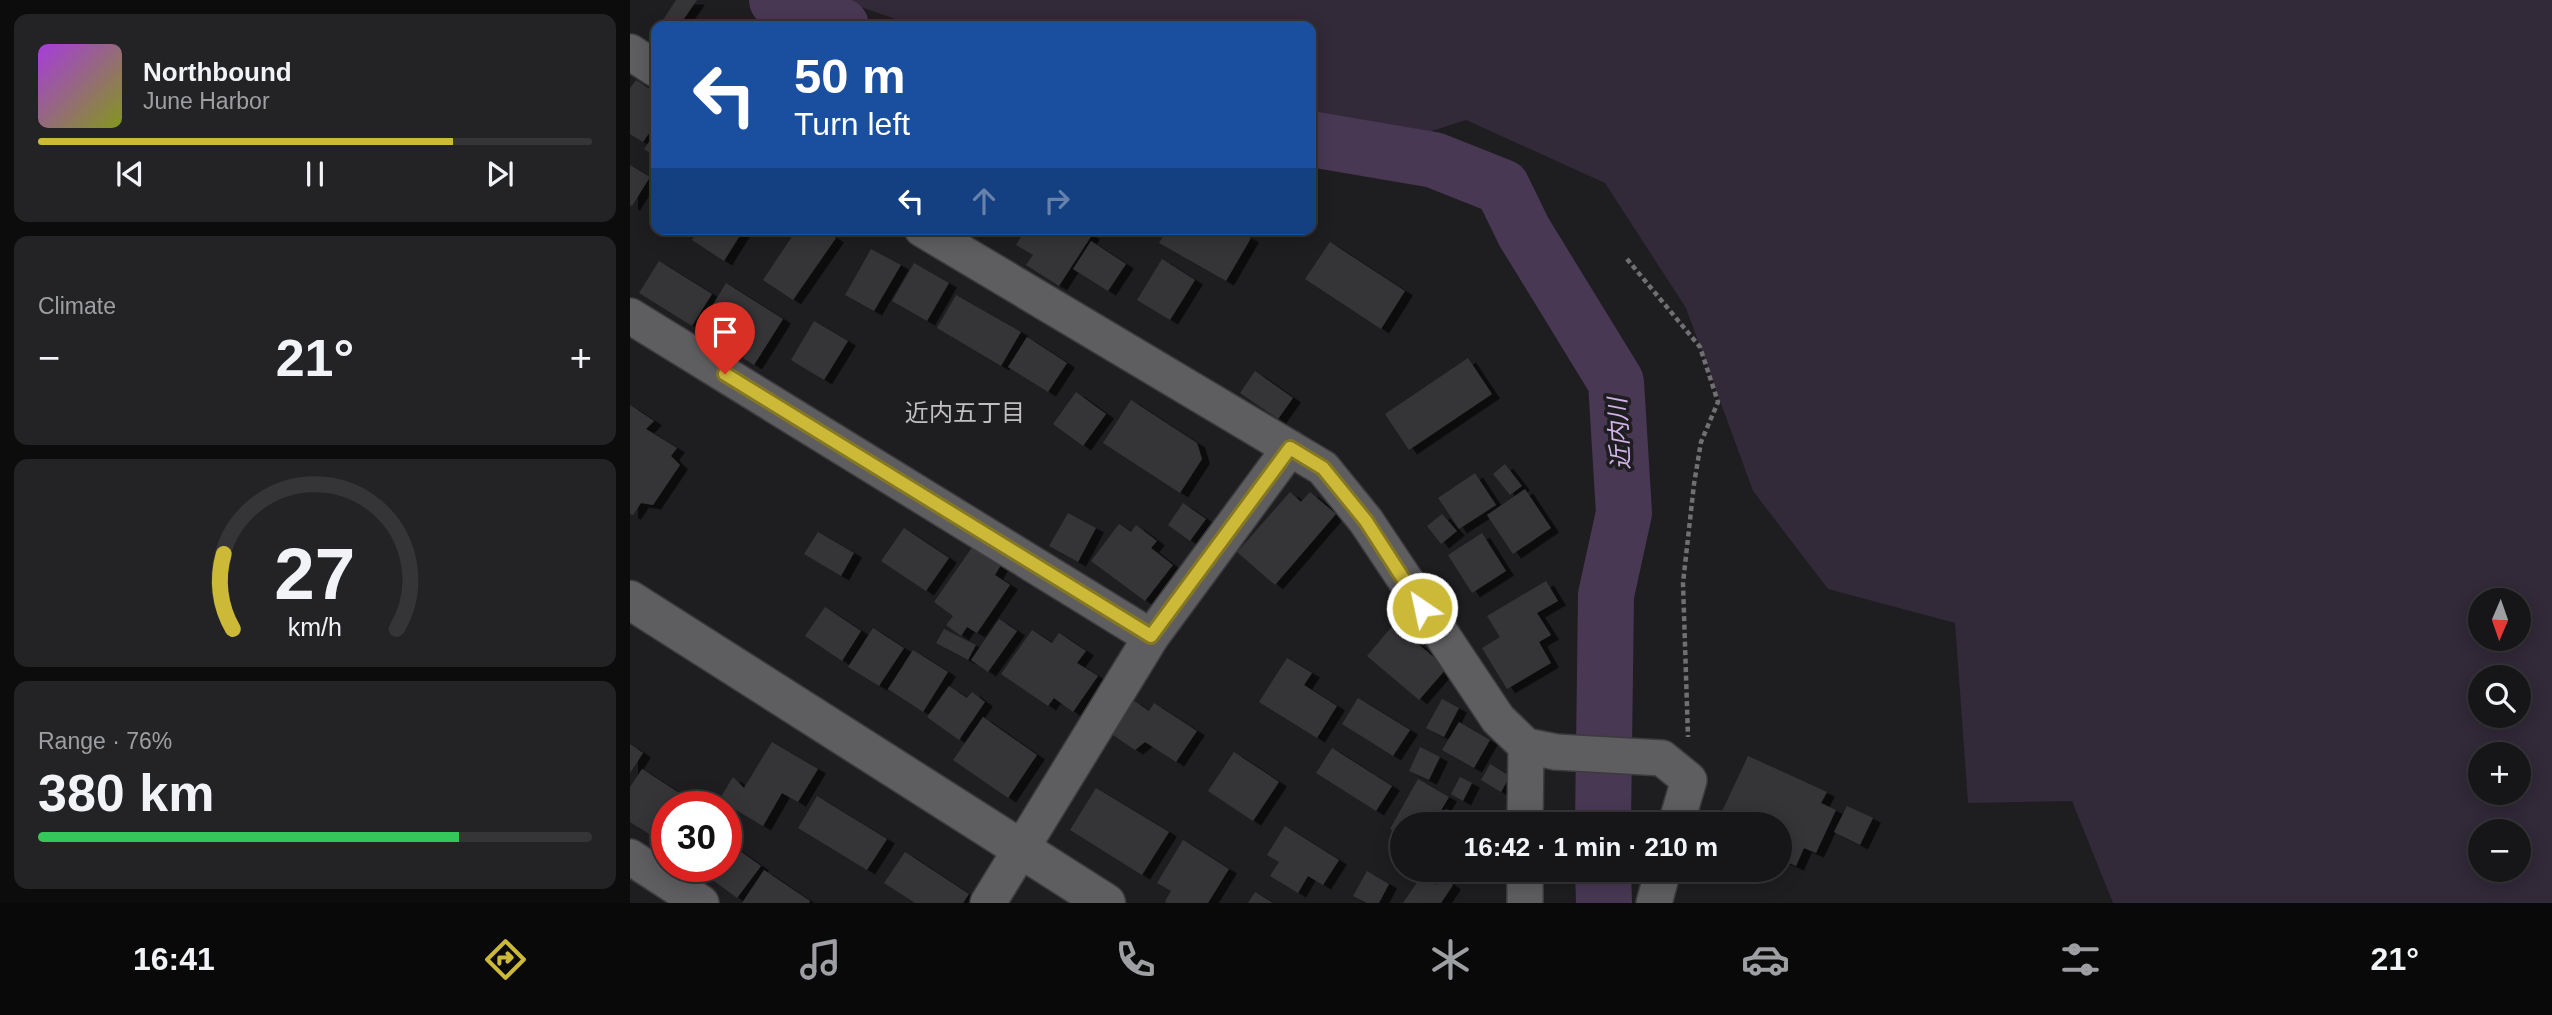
<!DOCTYPE html>
<meta charset="utf-8">
<style>
body{margin:0;font-family:Arial,"Noto Sans JP",sans-serif;background:#232325;color:#f1f3f6;height:100vh;display:flex;flex-direction:column;font-size:26px;white-space:nowrap}
*{box-sizing:border-box;margin:0}
p{font-size:23px;color:#9e9fa2}
.icon{flex:none;width:38px;height:38px;fill:none;stroke:currentColor;stroke-width:2;stroke-linecap:round;stroke-linejoin:round}
.map{position:relative;flex:1;overflow:hidden}
.details{display:flex;flex-direction:column;gap:14px;padding:14px;background:#0c0c0d;width:630px}
.details>*{flex:none}
.top-card{position:absolute;left:21px;top:21px;width:665px;height:214px;border-radius:14px;box-shadow:0 4px 18px #0003,0 0 0 2px #353537;background:#1a4fa0;color:#fff;overflow:hidden}
.needle{width:46px;rotate:182deg}
.controls{position:absolute;left:1838px;top:588px;display:grid;gap:14px}
.controls a{display:grid;place-items:center;width:63px;height:63px;border-radius:50%;background:#161618;box-shadow:0 4px 18px #0003,0 0 0 2px #353537;font-size:35px}
.speed{position:absolute;left:21px;top:791px;display:flex;gap:14px;font-size:35px;font-weight:700;text-align:center}
.speed>*{display:grid;place-content:center;width:91px;height:91px;border-radius:50%;background:#161618;box-shadow:0 4px 18px #0003,0 0 0 2px #353537;line-height:1}
.speed .limit{border:10px solid #d22;background:#fff;color:#111}
.pin{position:absolute;display:grid;place-items:center;width:60px;height:60px;color:#fff;margin:-72px -30px;border-radius:50% 50% 50% 0;rotate:-45deg;box-shadow:0 0 7px #0007}
.pin .icon{rotate:45deg}
.me{position:absolute;width:77px;margin:-38px;rotate:326deg;stroke-linejoin:round;filter:drop-shadow(0 0 5px #0008)}
.turn{display:flex;align-items:center;gap:24px;height:147px;padding:0 28px;font-size:32px}
.turn .icon{width:91px;height:91px;stroke-width:2.5}
.turn b{display:block;font-size:49px;line-height:60px}
.lanes{display:flex;align-items:center;height:66px;padding:0 28px;background:#0003;justify-content:center;gap:35px;direction:ltr}
.lanes .off{opacity:.35}
.big{font-size:52px;font-weight:600;line-height:1.1}
.details .widget{flex:1;display:flex;flex-direction:column;justify-content:center;gap:10px;min-width:0;padding:0 24px;border-radius:14px;background:#232325}
.details .dial{align-items:center;gap:0}
.dial svg{height:182px;overflow:visible;fill:none;stroke:#353537;stroke-width:7;stroke-linecap:round;text-anchor:middle}
.dial text{fill:#f1f3f6;stroke:none}
.song{display:flex;align-items:center;gap:21px}
.cover{width:84px;height:84px;border-radius:10px;background:linear-gradient(135deg,hsl(280 70% 55%),hsl(70 70% 35%))}
.played{height:7px;border-radius:4px;background:linear-gradient(90deg,#cdb938 75%,#353537 75%)}
.keys{display:flex;justify-content:space-around;direction:ltr}
.heat{display:flex;justify-content:space-between;align-items:center;font-size:38px;direction:ltr}
.charge{height:10px;border-radius:5px;background:linear-gradient(90deg,#34c759 76%,#353537 0)}
.trip{position:absolute;left:760px;top:812px;width:402px;height:70px;border-radius:35px;background:#161618;box-shadow:0 4px 18px #0003,0 0 0 2px #353537;font-weight:600;line-height:70px;text-align:center}
.tabs{display:flex;height:112px;justify-content:space-around;align-items:center;background:#09090a;color:#9e9fa2}
.tabs .icon{width:49px;height:49px}
.tabs .active{color:#cdb938}
.tabs b{font-size:32px;color:#f1f3f6}
main{display:flex;flex:1;min-height:0}
.map>svg:first-child{display:block}
</style>
<main>
<section class="details">
<div class="widget">
<div class="song"><i class="cover"></i><div><b>Northbound</b><p>June Harbor</p></div></div>
<div class="played"></div>
<div class="keys"><svg class="icon" aria-label="previous" viewBox="0 0 24 24"><path d="M18 5L8 12l10 7zM5 5v14"/></svg><svg class="icon" aria-label="pause" viewBox="0 0 24 24"><path d="M8 5v14M16 5v14"/></svg><svg class="icon" aria-label="next" viewBox="0 0 24 24"><path d="M6 5l10 7-10 7zM19 5v14"/></svg></div>
</div>
<div class="widget"><p>Climate</p>
<div class="heat"><a>−</a><b class="big">21°</b><a>+</a></div>
</div>
<div class="widget dial"><svg viewBox="0 0 100 80">
<path d="M14 69A42 42 0 1 1 86 69"/>
<path d="M14 69A42 42 0 0 1 10 36" stroke="#cdb938"/>
<text x="50" y="56" font-size="32" font-weight="700">27</text>
<text x="50" y="72" font-size="11">km/h</text>
</svg></div>
<div class="widget"><p>Range · 76%</p><b class="big">380 km</b><div class="charge"></div></div>
</section>
<div class="map">
<svg width="1922" height="903" viewBox="0 0 1922 903">
<defs>
<filter id="shadow"><feDropShadow dx="8" dy="4.5" stdDeviation="0" flood-color="#0009"/></filter>
</defs>
<rect width="100%" height="100%" fill="#1e1d20"/>
<path fill="#322939" fill-rule="evenodd" d="M210 0H1922V903H1483L1442 801 1338 803 1325 623 1198 589 1123 491 1056 308 975 183 836 120 681 170V26H286ZM1850 600H1888V639H1850ZM1850 677H1888V716H1850ZM1850 754H1888V793H1850ZM1850 831H1888V870H1850Z"/>
<g fill="none" stroke-linecap="round" stroke-linejoin="round">
<path stroke="#483854" stroke-width="56" d="M147 0 211 26
M681 139 804 160 872 187 894 232 986 382 994 513 976 595 973 824
M973 870 974 903"/>
</g>
<path fill="#363437" filter="url(#shadow)" d="M46 0H67L49 26H29Z
M6 80 26 93V123L13 142 0 134V88Z
M26 132V157L14 149Z
M0 165 20 177 2 206 0 205Z
M69 229H114L94 261 62 240Z
M167 229H193L206 238 163 300 133 280Z
M396 229H453L462 235 429 286 396 265 403 255 386 245Z
M537 229H605L621 238 596 281 529 243Z
M461 241 496 264 478 291 443 269Z
M700 242 775 291 751 329 675 279Z
M241 249 271 265 244 311 215 295Z
M532 259 565 280 540 320 507 300Z
M29 261 82 294 62 326 9 293Z
M284 263 319 283 297 321 262 301Z
M96 283 153 319 124 365 68 329Z
M326 295 391 332 371 366 307 328Z
M184 321 218 341 194 380 161 360Z
M397 337 437 363 418 392 378 367Z
M838 358 862 394 779 450 755 414Z
M625 371 663 398 648 419 610 393Z
M446 392 476 414 453 446 423 424Z
M501 400 567 443 572 459 550 493 473 443Z
M0 405 24 421 16 429 47 448 41 456 50 465 23 505 11 503 3 515 0 514Z
M875 464 892 486 880 495 863 474Z
M845 473 866 505 829 529 808 498Z
M895 489 921 528 883 554 857 515Z
M660 492 671 502 680 492 706 514 645 585 607 552Z
M553 503 576 519 560 541 538 525Z
M438 513 466 528 448 562 419 546Z
M812 514 827 531 811 544 797 526Z
M489 524 501 532 506 525 527 541 521 548 543 565 515 601 461 561Z
M274 528 319 558 296 591 251 561Z
M188 532 224 553 211 576 174 554Z
M852 533 876 571 842 593 818 555Z
M343 546 371 565 365 575 380 585 347 633 337 627 331 636 316 625 323 616 304 602Z
M916 581 928 601 907 613 921 635 909 642 921 663 877 689 852 648 870 637 857 616Z
M195 607 231 631 212 661 175 636Z
M369 619 387 631 358 672 341 660Z
M764 624 817 668 789 700 737 656Z
M243 628 274 648 249 686 218 667Z
M314 629 346 645 338 660 306 643Z
M402 630 422 643 429 633 456 651 447 663 468 676 443 712 424 698 418 706 371 674Z
M283 650 318 672 293 712 258 689Z
M657 658 682 673 674 685 707 706 687 738 629 702Z
M319 686 337 698 342 692 355 702 329 740 297 717Z
M728 698 780 730 763 756 712 724Z
M812 699 829 708 814 737 796 728Z
M503 700 519 711 524 703 567 731 546 762 515 742 505 750 480 733Z
M353 717 407 755 378 798 323 760Z
M829 722 860 740 844 768 812 750Z
M142 742 188 769 168 802 152 793 133 826 89 800 103 777 114 788Z
M0 744 13 753 0 773Z
M790 747 810 757 799 780 779 771Z
M702 748 762 786 746 811 686 773Z
M604 752 649 782 623 821 578 791Z
M1118 756 1197 792 1191 803 1206 810 1186 853 1174 848 1166 866 1150 859V824H1086Z
M860 764 880 776 871 792 851 780Z
M12 769 68 805 37 807 35 856 19 845 24 837 0 822V787Z
M830 777 842 783 833 801 821 794Z
M788 779 819 797 803 824H772V836L760 829Z
M466 788 539 832 512 875 440 830Z
M187 796 257 839 237 870 168 828Z
M1217 806 1243 818 1230 845 1204 832Z
M816 809 843 824H807Z
M655 826 709 860 693 885 678 876 668 893 640 876 649 862 637 855Z
M553 840 599 869 578 903H537L535 901 541 891 527 883Z
M96 841 131 866 107 898 64 866H96Z
M275 852 339 894 333 903H285L254 883Z
M134 870 180 901 179 903H112Z
M737 871 759 884 749 903H737L723 896Z
M792 875 806 885 812 877 823 885 811 903H773Z
M625 892 643 903H618Z"/>
<g fill="none" stroke-linecap="round" stroke-linejoin="round">
<defs>
<path id="minor" d="M0 52 26 69
M292 229 693 468 736 521 868 719 896 746 895 824
M0 316 521 637 358 903
M521 637 660 448
M896 746 926 752 1032 758 1059 780 1046 824
M0 857 71 903
M895 903V870
M1024 903 1033 870"/>
<path id="tertiary" d="M0 600 476 903"/>
</defs>
<use href="#minor" stroke="#3c3b3d" stroke-width="38"/>
<use href="#tertiary" stroke="#3c3b3d" stroke-width="41"/>
<path stroke="#706f71" stroke-width="4.5" stroke-dasharray="5 3.5" stroke-linecap="butt" d="M997 259 1070 347 1088 402 1071 442 1064 484 1053 583 1058 737"/>
<use href="#minor" stroke="#5e5d60" stroke-width="35"/>
<use href="#tertiary" stroke="#5e5d60" stroke-width="38"/>
</g>
<g fill="none" stroke-linecap="round" stroke-linejoin="round">
<defs>
<path id="route" d="M95 374 521 636 660 448 693 468 736 521 792 608"/>
</defs>
<use href="#route" stroke="#857824" stroke-width="18"/>
<use href="#route" stroke="#cdb938" stroke-width="12"/>
</g>
<g text-anchor="middle" dominant-baseline="central" stroke-width="7" stroke-linejoin="round" paint-order="stroke">
<g font-size="24" fill="#c0bec1" stroke="#1e1d20">
<text x="335" y="412">近内五丁目</text>
</g>
<g font-size="24" font-style="italic" fill="#d1b2e8" stroke="#1e1d20">
<text transform="translate(989 434) rotate(-93)">近内川</text>
</g>
</g>
</svg>
<div class="controls">
<a><svg class="needle" viewBox="-14 -14 28 28"><path d="M0-13l5 13h-10z" fill="#e53935"/><path d="M0 13l5-13h-10z" fill="#9e9fa2"/></svg></a>
<a><svg class="icon" aria-label="search" viewBox="0 0 24 24"><circle cx="10" cy="10" r="6"/><path d="M15 15l6 6"/></svg></a>
<a>+</a>
<a>−</a>
</div>
<div class="speed"><div class="limit">30</div></div>
<div class="pin" style="left:95px;top:374px;background:#d93025"><svg class="icon" aria-label="arrive" viewBox="0 0 24 24"><path d="M6 21V4h12l-3 4 3 4H6"/></svg></div>
<svg class="me" style="left:792px;top:608px" viewBox="-20 -20 40 40"><circle r="17" fill="#cdb938" stroke="#fff" stroke-width="3"/><path d="M0-11L8 9 0 5-8 9z" fill="#fff"/></svg>
<div class="trip">16:42 · 1 min · 210 m</div>
<div class="top-card">
<div class="turn"><svg class="icon" aria-label="left" viewBox="0 0 24 24"><path d="M17 20v-9H6M10 6l-5 5 5 5"/></svg><div><b>50 m</b>Turn left</div></div>
<div class="lanes"><svg class="icon" aria-label="left" viewBox="0 0 24 24"><path d="M17 20v-9H6M10 6l-5 5 5 5"/></svg><svg class="icon off" aria-label="ahead" viewBox="0 0 24 24"><path d="M12 20V5M6 11l6-6 6 6"/></svg><svg class="icon off" aria-label="right" viewBox="0 0 24 24"><path d="M7 20v-9h11M14 6l5 5-5 5"/></svg></div>
</div>
</div>
</main>
<nav class="tabs">
<b>16:41</b>
<svg class="icon active" aria-label="directions" viewBox="0 0 24 24"><path d="M12 3l9 9-9 9-9-9zM9 14v-3h6M13 9l2 2-2 2"/></svg>
<svg class="icon" aria-label="music" viewBox="0 0 24 24"><path d="M9 18V5l10-2v13"/><circle cx="6" cy="18" r="3"/><circle cx="16" cy="16" r="3"/></svg>
<svg class="icon" aria-label="phone" viewBox="0 0 24 24"><path d="M5 4h4l2 5-3 2q2 4 5 5l2-3 5 2v4C11 20 4 13 5 4z"/></svg>
<svg class="icon" aria-label="climate" viewBox="0 0 24 24"><path d="M12 3v18M4 7l16 10M4 17L20 7"/></svg>
<svg class="icon" aria-label="car" viewBox="0 0 24 24"><path d="M5 17H2v-5l4-1 3-4h7l3 4 3 1v5h-3M9 17h6M6 11h13"/><circle cx="7" cy="17" r="2"/><circle cx="17" cy="17" r="2"/></svg>
<svg class="icon" aria-label="filters" viewBox="0 0 24 24"><path d="M4 7h16M4 17h16"/><circle cx="9" cy="7" r="2"/><circle cx="15" cy="17" r="2"/></svg>
<b>21°</b>
</nav>
